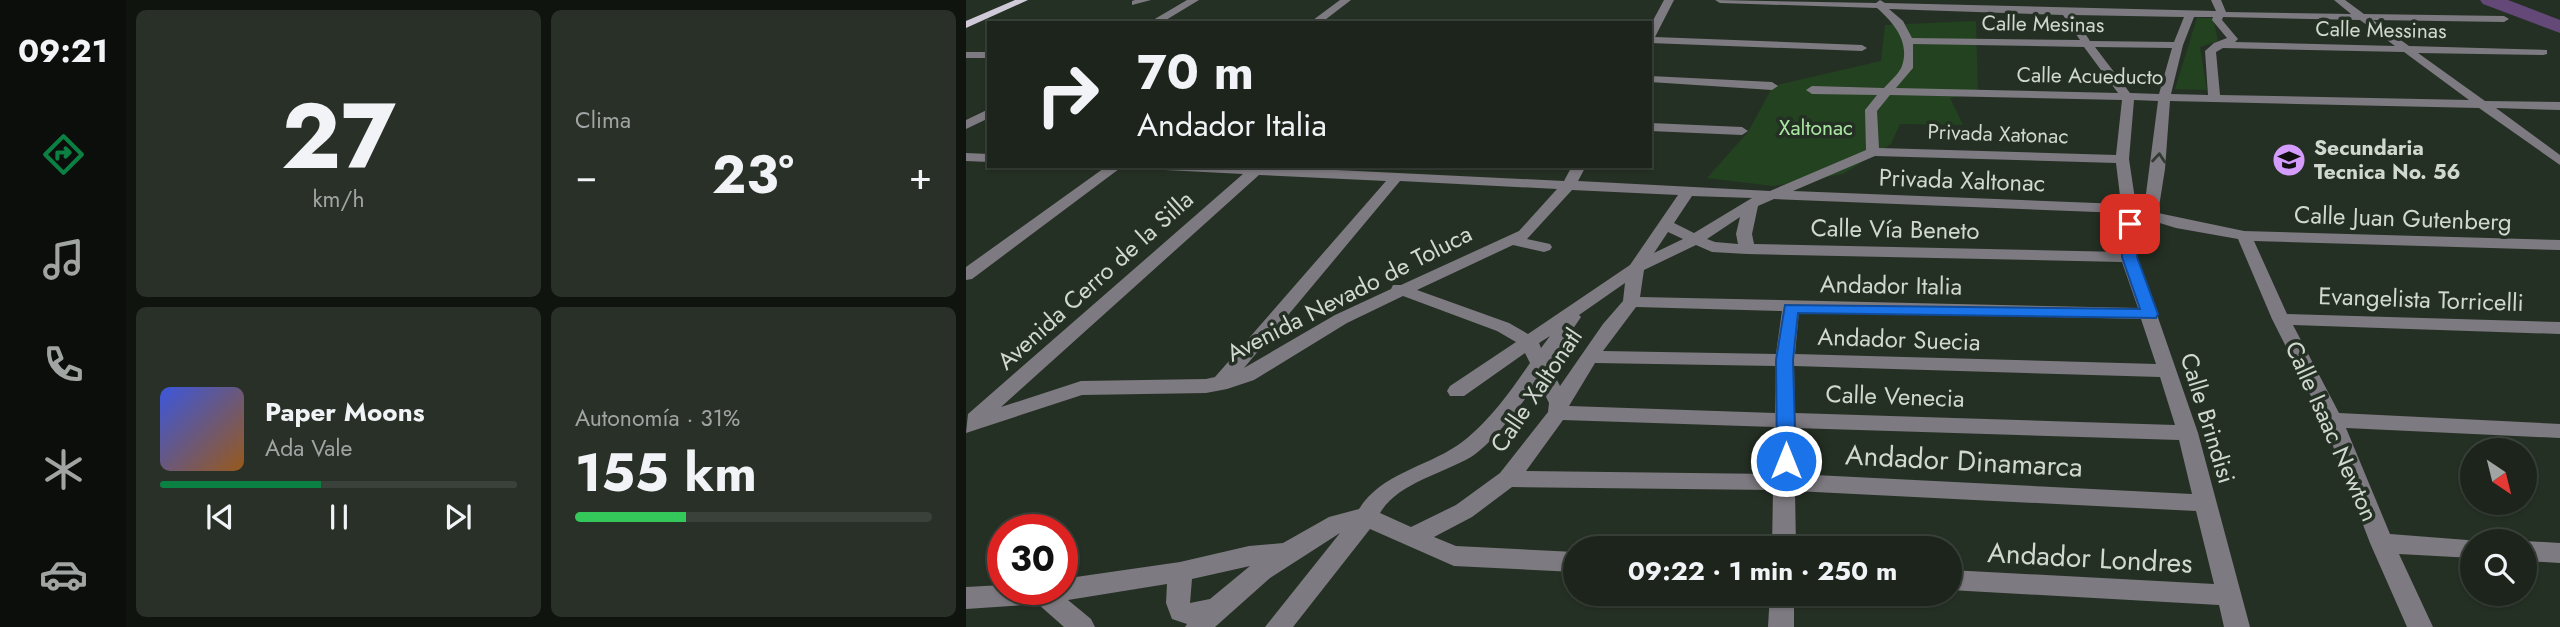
<!DOCTYPE html>
<html lang="es">
<meta charset="utf-8">
<style>
body{margin:0;font-family:Jost,sans-serif;background:#293028;color:#f1f3f6;height:100vh;display:flex;flex-direction:column;font-size:26px;white-space:nowrap}
*{box-sizing:border-box;margin:0}
p{font-size:23px;color:#a0a4a3}
.icon{flex:none;width:38px;height:38px;fill:none;stroke:currentColor;stroke-width:2;stroke-linecap:round;stroke-linejoin:round}
.map{position:relative;flex:1;overflow:hidden}
.panel{display:flex;flex-direction:column;gap:10px;padding:10px;background:#0f140f;width:840px}
.panel>*{flex:none}
.top-card{position:absolute;left:21px;top:21px;width:665px;height:147px;border-radius:0px;box-shadow:0 2px 5px #0004,0 0 0 2px #3a413a;background:#1c241b;color:#f1f3f6;overflow:hidden}
.needle{width:46px;rotate:145deg}
.tools{position:absolute;left:1494px;top:438px;display:grid;gap:14px}
.tools a{display:grid;place-items:center;width:77px;height:77px;border-radius:50%;background:#1c241b;box-shadow:0 2px 5px #0004,0 0 0 2px #3a413a;font-size:35px}
.speed{position:absolute;left:21px;top:514px;display:flex;gap:14px;font-size:35px;font-weight:700;text-align:center}
.speed>*{display:grid;place-content:center;width:91px;height:91px;border-radius:50%;background:#1c241b;box-shadow:0 2px 5px #0004,0 0 0 2px #3a413a;line-height:1}
.speed .limit{border:10px solid #d22;background:#fff;color:#111}
.pin{position:absolute;display:grid;place-items:center;width:60px;height:60px;color:#fff;margin:-30px;border-radius:14px;box-shadow:0 4px 10px #0006}
.me{position:absolute;width:77px;margin:-38px;rotate:0deg;stroke-linejoin:round;filter:drop-shadow(0 0 5px #0008)}
.turn{display:flex;align-items:center;gap:24px;height:147px;padding:0 35px;font-size:32px}
.turn .icon{width:91px;height:91px;stroke-width:2.5}
.turn b{display:block;font-size:49px;line-height:60px}
.big{font-size:52px;font-weight:700;line-height:1.1}
.panel .card{flex:1;display:flex;flex-direction:column;justify-content:center;gap:10px;min-width:0;padding:0 24px;border-radius:10px;background:#293028}
.panel .dial{align-items:center;gap:0}
.dial b{font-size:91px;line-height:1}
.song{display:flex;align-items:center;gap:21px}
.cover{width:84px;height:84px;border-radius:10px;background:linear-gradient(135deg,hsl(230 70% 55%),hsl(30 70% 35%))}
.played{height:7px;border-radius:4px;background:linear-gradient(90deg,#0b8043 45%,#3a413a 45%)}
.keys{display:flex;justify-content:space-around;direction:ltr}
.heat{display:flex;justify-content:space-between;align-items:center;font-size:38px;direction:ltr}
.charge{height:10px;border-radius:5px;background:linear-gradient(90deg,#34c759 31%,#3a413a 0)}
.panel .tiles{flex:1;display:grid;gap:10px;grid-template-columns:repeat(2,1fr)}
.trip{position:absolute;left:597px;top:536px;width:399px;height:70px;border-radius:35px;background:#1c241b;box-shadow:0 2px 5px #0004,0 0 0 2px #3a413a;font-weight:700;line-height:70px;text-align:center}
main{display:flex;flex:1;min-height:0}
.tabs{display:flex;flex-direction:column;width:126px;justify-content:space-around;align-items:center;background:#0b0e0b;color:#a0a4a3}
.tabs .icon{width:49px;height:49px}
.tabs .current{color:#0b8043}
.tabs b{font-size:32px;color:#f1f3f6}
.map>svg:first-child{display:block}
</style>
<main>
<nav class="tabs">
<b>09:21</b>
<svg class="icon current" aria-label="directions" viewBox="0 0 24 24"><path d="M12 3l9 9-9 9-9-9zM9 14v-3h6M13 9l2 2-2 2"/></svg>
<svg class="icon" aria-label="music" viewBox="0 0 24 24"><path d="M9 18V5l10-2v13"/><circle cx="6" cy="18" r="3"/><circle cx="16" cy="16" r="3"/></svg>
<svg class="icon" aria-label="phone" viewBox="0 0 24 24"><path d="M5 4h4l2 5-3 2q2 4 5 5l2-3 5 2v4C11 20 4 13 5 4z"/></svg>
<svg class="icon" aria-label="climate" viewBox="0 0 24 24"><path d="M12 3v18M4 7l16 10M4 17L20 7"/></svg>
<svg class="icon" aria-label="car" viewBox="0 0 24 24"><path d="M5 17H2v-5l4-1 3-4h7l3 4 3 1v5h-3M9 17h6M6 11h13"/><circle cx="7" cy="17" r="2"/><circle cx="17" cy="17" r="2"/></svg>
</nav>
<section class="panel">
<div class="tiles">
<div class="card dial"><b>27</b><p>km/h</p></div>
<div class="card"><p>Clima</p>
<div class="heat"><a>−</a><b class="big">23°</b><a>+</a></div>
</div>
<div class="card">
<div class="song"><i class="cover"></i><div><b>Paper Moons</b><p>Ada Vale</p></div></div>
<div class="played"></div>
<div class="keys"><svg class="icon" aria-label="previous" viewBox="0 0 24 24"><path d="M18 5L8 12l10 7zM5 5v14"/></svg><svg class="icon" aria-label="pause" viewBox="0 0 24 24"><path d="M8 5v14M16 5v14"/></svg><svg class="icon" aria-label="next" viewBox="0 0 24 24"><path d="M6 5l10 7-10 7zM19 5v14"/></svg></div>
</div>
<div class="card"><p>Autonomía · 31%</p><b class="big">155 km</b><div class="charge"></div></div>
</div>
</section>
<div class="map">
<svg width="1594" height="627" viewBox="0 0 1594 627">
<rect width="100%" height="100%" fill="#253024"/>
<path fill="#234220" d="M1231 18H1247L1252 41 1234 47 1241 90 1209 89Z
M1010 21 1012 93 984 98 997 125 934 124 925 144 877 174 807 186 741 178 782 132 807 86 915 61 919 25Z"/>
<g fill="none" stroke-linecap="round" stroke-linejoin="round">
<path fill="#644978" fill-rule="evenodd" d="M1514 0H1542L1594 20V33L1517 4Z"/>
<path fill="#7e7a81" fill-rule="evenodd" d="M169 0H185L166 5V1Z
M221 0H233L195 23H182Z
M374 0H385L355 23H343Z
M698 0H708L689 37 896 45 901 48 896 51 684 43V26Z
M749 0 910 3 914 0 919 3 1250 11 1245 0H1255L1260 12 1385 14 1368 0H1379L1398 14 1538 16 1543 19 1538 22 1407 20 1443 46 1581 50V54L1577 55 1452 53 1519 101 1594 102V110L1530 108 1594 155V165L1513 108 1204 101 1199 169 1192 213 1278 231 1594 240V250L1288 241 1321 314 1594 322V334L1327 325 1373 413 1594 424V438L1380 428 1424 534 1514 541H1507V558L1433 554 1467 627H1441L1404 543 1357 420 1306 319 1272 239 1210 228 1171 216V257L1232 433 1284 627H1258L1253 605 984 590V570L1248 584 1230 511 829 491 830 548H806L807 490 546 487 506 517 468 537 490 546 609 552V572L488 566 404 529 327 627H299L374 533 304 578 249 627H219L221 624 206 619 200 603 201 584 102 600 125 619 129 627H98L72 604 0 609V587L37 585V590H96V579L214 562 283 546 317 543 363 517 393 509C416 473 458 468 492 445 520 426 545 391 564 363L559 353 498 396H484L481 391 484 386 550 342 531 331 437 296 381 323 288 380 261 389 240 393 116 395 0 433 2 414 277 174 199 170 192 166H291L598 181 606 166H620L612 181 804 191 900 150 899 110 911 95 846 94 840 90 846 86 918 88C923 82 933 74 936 66 944 42 928 23 911 8L754 3ZM923 9 1097 15 1114 40 946 38 937 21ZM1107 15 1218 17 1208 42 1124 41ZM1228 17H1247L1246 20 1261 38 1248 43 1239 51 1242 95 1205 94 1217 45ZM1257 17 1394 20 1429 46 1269 42 1272 39 1256 20ZM947 44 1118 47 1152 93 930 88 947 68ZM1129 47 1206 48 1193 94 1164 93ZM1257 48 1438 52 1503 100 1254 95 1250 52ZM924 95 1156 100 1150 155 913 148 911 111ZM1168 100 1192 101 1178 209 1170 206 1163 159ZM909 156 1150 163 1155 204 827 191ZM293 175 420 181 249 377 240 379 115 381 35 407ZM434 181 591 189 553 231 435 285H427L425 289 369 315 278 368ZM606 190 712 195 664 265 562 334 543 323 451 290 547 245 578 252 584 250 586 247 584 244 561 239ZM726 196 786 198 728 233 708 223ZM808 199 1156 213 1155 252 788 244 786 234 792 206ZM774 217 770 234 772 244 749 242 741 239ZM702 232 717 239 688 253ZM730 245 746 252 781 254 1156 262 1172 308 674 297 678 270ZM659 283 657 301 637 324 594 386 583 364 615 317 613 315ZM670 307 816 311 810 354 637 351ZM833 311 1175 319 1190 364 829 354ZM584 336 575 348 573 343ZM629 363 810 366 809 413 603 406ZM828 366 1194 377 1209 425 829 413ZM572 380 583 403 582 412 534 473 490 505 445 527 414 513C432 483 476 474 505 457 528 442 557 403 572 380ZM597 420 808 427V474L560 471ZM829 428 1213 440 1226 494 829 474ZM284 566 244 599 224 603 226 579Z
M0 52H23V58H0Z
M684 76 806 82 812 86 806 90 684 82Z
M23 109V118L0 129V120Z
M684 123 776 127 782 131 776 135 684 131Z
M0 153 23 154V162L0 161Z
M141 166H157L6 279 0 280V267Z
M1559 541 1594 543V563L1559 561Z
M804 593H828V627H802Z"/>
<path fill="#d0c9d7" fill-rule="evenodd" d="M49 0H62L0 28V21Z"/>
</g>
<defs><path id="oneway-chevron" d="M-2-3.5L2.5 0L-2 3.5" fill="none" stroke-width="1.6" stroke-linecap="round" stroke-linejoin="round" transform="scale(1.75)"/></defs>
<use stroke="#323b32" href="#oneway-chevron" transform="translate(1193 158) rotate(-85)"/>
<path fill="#1a73e8" stroke="#114b97" stroke-width="2" d="M1164 220 1171 224V257L1192 314 1190 318 832 313 827 360 830 461 827 466 820 468 813 466 811 461 810 360 819 305 1174 309 1156 257 1157 224Z"/>
<defs>
<symbol id="school-disc" viewBox="-11 -11 22 22"><circle r="9.5" fill="#d39cfd" stroke="#253024"/><path d="M0-5L7-2L0 1L-7-2ZM-4 1L0 2.5L4 1V4Q0 6-4 4Z" fill="#111"/></symbol>
</defs>
<g fill-rule="evenodd">
<use href="#school-disc" x="1304" y="141" width="38" height="38"/>
</g>
<g text-anchor="middle" dominant-baseline="central" stroke-width="7" stroke-linejoin="round" paint-order="stroke">
<g font-size="21" fill="#d1d8d0" stroke="#253024">
<text transform="translate(1077 24) rotate(1)">Calle Mesinas</text>
<text transform="translate(1415 30) rotate(1)">Calle Messinas</text>
<text transform="translate(1124 76) rotate(1)">Calle Acueducto</text>
<text transform="translate(1032 134) rotate(2)">Privada Xatonac</text>
</g>
<g font-size="21" fill="#abe7a3" stroke="#253024">
<text x="850" y="128">Xaltonac</text>
</g>
<g font-size="21" font-weight="bold" fill="#d1d8d0" stroke="#253024" text-anchor="start">
<text x="1348" y="148">Secundaria<tspan x="1348" dy="24">Tecnica No. 56</tspan></text>
</g>
<g font-size="24" fill="#d1d8d0" stroke="#253024">
<text transform="translate(996 180) rotate(2)">Privada Xaltonac</text>
<text transform="translate(1437 218) rotate(2)">Calle Juan Gutenberg</text>
<text transform="translate(929 229) rotate(1)">Calle Vía Beneto</text>
<text transform="translate(129 280) rotate(-42)">Avenida Cerro de la Silla</text>
<text transform="translate(925 285) rotate(1)">Andador Italia</text>
<text transform="translate(383 293) rotate(-27)">Avenida Nevado de Toluca</text>
<text transform="translate(1455 299) rotate(2)">Evangelista Torricelli</text>
<text transform="translate(933 339) rotate(2)">Andador Suecia</text>
<text transform="translate(570 390) rotate(-56)">Calle Xaltonatl</text>
<text transform="translate(929 396) rotate(2)">Calle Venecia</text>
<text transform="translate(1242 418) rotate(73)">Calle Brindisi</text>
<text transform="translate(1366 431) rotate(66)">Calle Isaac Newton</text>
</g>
<g font-size="28" fill="#d1d8d0" stroke="#253024">
<text transform="translate(998 461) rotate(3)">Andador Dinamarca</text>
<text transform="translate(1124 558) rotate(3)">Andador Londres</text>
</g>
</g>
</svg>
<div class="tools">
<a><svg class="needle" viewBox="-14 -14 28 28"><path d="M0-13l5 13h-10z" fill="#e53935"/><path d="M0 13l5-13h-10z" fill="#a0a4a3"/></svg></a>
<a><svg class="icon" aria-label="search" viewBox="0 0 24 24"><circle cx="10" cy="10" r="6"/><path d="M15 15l6 6"/></svg></a>
</div>
<div class="speed"><div class="limit">30</div></div>
<div class="pin" style="left:1164px;top:224px;background:#d93025"><svg class="icon" aria-label="arrive" viewBox="0 0 24 24"><path d="M6 21V4h12l-3 4 3 4H6"/></svg></div>
<svg class="me" style="left:820px;top:461px" viewBox="-20 -20 40 40"><circle r="17" fill="#1a73e8" stroke="#fff" stroke-width="3"/><path d="M0-11L8 9 0 5-8 9z" fill="#fff"/></svg>
<div class="trip">09:22 · 1 min · 250 m</div>
<div class="top-card">
<div class="turn"><svg class="icon" aria-label="right" viewBox="0 0 24 24"><path d="M7 20v-9h11M14 6l5 5-5 5"/></svg><div><b>70 m</b>Andador Italia</div></div>
</div>
</div>
</main>
